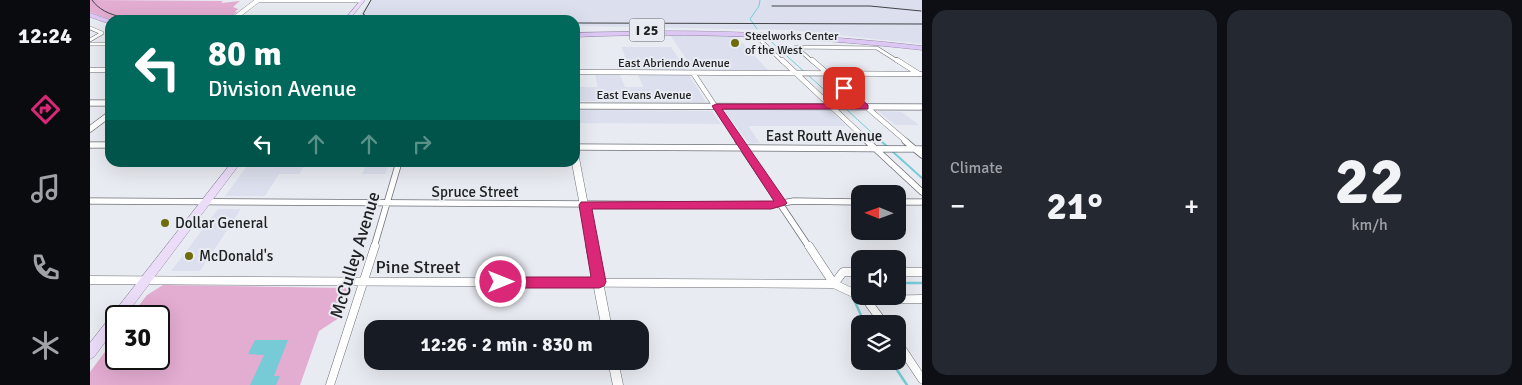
<!DOCTYPE html>
<meta charset="utf-8">
<style>
body{margin:0;font-family:Signika,sans-serif;background:#242831;color:#f1f3f6;height:100vh;display:flex;flex-direction:column;font-size:19px;white-space:nowrap}
*{box-sizing:border-box;margin:0}
p{font-size:16px;color:#9ea1a6}
.icon{flex:none;width:28px;height:28px;fill:none;stroke:currentColor;stroke-width:2;stroke-linecap:round;stroke-linejoin:round}
.map{position:relative;flex:1;overflow:hidden}
.panel{display:flex;flex-direction:column;gap:10px;padding:10px;background:#0d0f14;width:600px}
.panel>*{flex:none}
.guide{position:absolute;left:15px;top:15px;width:475px;height:152px;border-radius:15px;box-shadow:0 5px 20px #0002;background:#00695c;color:#fff;overflow:hidden}
.needle{width:32px;rotate:271deg}
.fabs{position:absolute;left:761px;top:185px;display:grid;gap:10px}
.fabs a{display:grid;place-items:center;width:55px;height:55px;border-radius:10px;background:#171b24;box-shadow:0 5px 20px #0002;font-size:25px}
.speed{position:absolute;left:15px;top:305px;display:flex;gap:10px;font-size:25px;font-weight:700;text-align:center}
.speed>*{display:grid;place-content:center;width:65px;height:65px;border-radius:50%;background:#171b24;box-shadow:0 5px 20px #0002;line-height:1}
.speed .limit{border:2px solid #111;border-radius:8px;background:#fff;color:#111}
.pin{position:absolute;display:grid;place-items:center;width:42px;height:42px;color:#fff;margin:-21px;border-radius:10px;box-shadow:0 2px 8px #0006}
.me{position:absolute;width:55px;margin:-28px;rotate:90deg;stroke-linejoin:round;filter:drop-shadow(0 0 4px #0008)}
.turn{display:flex;align-items:center;gap:18px;height:105px;padding:0 20px;font-size:22px}
.turn .icon{width:65px;height:65px;stroke-width:2.5}
.turn b{display:block;font-size:35px;line-height:42px}
.lanes{display:flex;align-items:center;height:48px;padding:0 20px;background:#0003;justify-content:center;gap:25px;direction:ltr}
.lanes .off{opacity:.35}
.big{font-size:38px;font-weight:700;line-height:1.1}
.panel .tile{flex:1;display:flex;flex-direction:column;justify-content:center;gap:8px;min-width:0;padding:0 18px;border-radius:15px;background:#242831}
.panel .dial{align-items:center;gap:0}
.dial b{font-size:65px;line-height:1}
.heat{display:flex;justify-content:space-between;align-items:center;font-size:28px;direction:ltr}
.panel .tiles{flex:1;display:grid;gap:10px;grid-template-columns:repeat(2,1fr)}
.trip{position:absolute;left:274px;top:320px;width:285px;height:50px;border-radius:15px;background:#171b24;box-shadow:0 5px 20px #0002;font-weight:700;line-height:50px;text-align:center}
main{display:flex;flex:1;min-height:0}
.menu{display:flex;flex-direction:column;width:90px;justify-content:space-around;align-items:center;background:#090b0e;color:#9ea1a6}
.menu .icon{width:35px;height:35px}
.menu .on{color:#db2777}
.menu b{font-size:22px;color:#f1f3f6}
.map>svg:first-child{display:block}
</style>
<main>
<nav class="menu">
<b>12:24</b>
<svg class="icon on" aria-label="directions" viewBox="0 0 24 24"><path d="M12 3l9 9-9 9-9-9zM9 14v-3h6M13 9l2 2-2 2"/></svg>
<svg class="icon" aria-label="music" viewBox="0 0 24 24"><path d="M9 18V5l10-2v13"/><circle cx="6" cy="18" r="3"/><circle cx="16" cy="16" r="3"/></svg>
<svg class="icon" aria-label="phone" viewBox="0 0 24 24"><path d="M5 4h4l2 5-3 2q2 4 5 5l2-3 5 2v4C11 20 4 13 5 4z"/></svg>
<svg class="icon" aria-label="climate" viewBox="0 0 24 24"><path d="M12 3v18M4 7l16 10M4 17L20 7"/></svg>
</nav>
<div class="map">
<svg width="832" height="385" viewBox="0 0 832 385">
<rect width="100%" height="100%" fill="#e9ebf2"/>
<path fill="#dce0ee" d="M281 0H832V44L699 30 485 26V20H266Z
M580 35 646 36 678 70H604Z
M531 47H581L596 70H541Z
M505 75H530L535 87H553L548 75H599L616 102 485 101V87H508Z
M485 110 622 111 631 124 485 123Z
M634 110H740L756 126H658L670 143 659 144Z
M788 111 812 112 829 125H805Z
M159 163V162L216 163 209 174H189L175 196H135Z
M277 163V162L299 163 295 174H272Z
M128 209H151L110 271H81Z"/>
<path fill="#e3acd1" d="M0 0 133 1 131 3 150 1 143 7 148 9 145 12H147L138 20H21L0 12Z
M73 285 255 288 260 291 252 316 229 331 210 385H0V372L26 337V359H69V316H41L57 295Z"/>
<path fill="#77cbd7" d="M165 340H198L184 376H190L186 385H160L174 355 158 354Z"/>
<g fill="none" stroke-linecap="round" stroke-linejoin="round">
<path stroke="#77cbd7" stroke-width="1" d="M667 29 660 19 669 6 670 0
M676 37 750 104
M756 109 792 142"/>
<path stroke="#77cbd7" stroke-width="2" d="M791 141 799 148
M802 151 832 178"/>
<path stroke="#77cbd7" stroke-width="2.5" d="M808 283H832
M769 297 765 302 775 324
M801 361 817 385"/>
<defs>
<path id="minor-far3" d="M167 1H272
M149 18 244 19
M0 28 12 33
M668 38 693 62
M0 40 12 33
M0 44H20
M706 47 723 62
M706 47 787 48 809 62"/>
<path id="minor-far2" d="M692 60 779 142
M722 60 817 142
M807 60 829 74
M0 70H20
M485 72 832 74
M603 73 649 142"/>
<path id="minor-far1" d="M648 141 719 247
M777 141 832 192
M815 141 832 155
M0 145H20
M485 147 832 149
M0 201 681 205 704 201 770 202
M808 202H832
M284 247 309 162"/>
<path id="minor" d="M719 246 744 284 770 296
M808 272H832
M0 280 744 284 753 272H770
M776 299 794 324
M777 300 832 299
M808 343 832 379
M240 385 285 246"/>
<path id="tertiary-far3" d="M142 20 168 0"/>
<path id="tertiary-far2" d="M0 103H20
M485 106 832 107
M0 129 20 114"/>
<path id="tertiary-far1" d="M485 158 502 247"/>
<path id="tertiary" d="M501 246 517 329
M523 361 528 385"/>
<path id="primary" d="M271 0H275L259 20H254Z
M142 162H151L35 316H26V327L4 357 0 359V343Z"/>
<path id="motorway" d="M0 13 20 20V24L0 17Z
M572 31C659 31 745 36 832 46V50C716 37 601 32 485 37V33Z"/>
</defs>
<use href="#minor-far3" stroke="#6e7076" stroke-width="4"/>
<use href="#minor-far2" stroke="#6e7076" stroke-width="5.5"/>
<use href="#minor-far1" stroke="#6e7076" stroke-width="7"/>
<use href="#minor" stroke="#6e7076" stroke-width="9"/>
<use href="#tertiary-far3" stroke="#6e7076" stroke-width="5"/>
<use href="#tertiary-far2" stroke="#6e7076" stroke-width="7"/>
<use href="#tertiary-far1" stroke="#6e7076" stroke-width="9"/>
<use href="#tertiary" stroke="#6e7076" stroke-width="11"/>
<use href="#primary" stroke="#9b8dab" stroke-width="1"/>
<use href="#motorway" stroke="#9b8dab" stroke-width="1"/>
<use href="#minor-far3" stroke="#fff" stroke-width="3"/>
<use href="#minor-far2" stroke="#fff" stroke-width="4.5"/>
<use href="#minor-far1" stroke="#fff" stroke-width="5.5"/>
<use href="#minor" stroke="#fff" stroke-width="8"/>
<use href="#tertiary-far3" stroke="#fff" stroke-width="4.5"/>
<use href="#tertiary-far2" stroke="#fff" stroke-width="5.5"/>
<use href="#tertiary-far1" stroke="#fff" stroke-width="8"/>
<use href="#tertiary" stroke="#fff" stroke-width="10"/>
<use href="#primary" fill="#ebddf8" fill-rule="evenodd"/>
<use href="#motorway" fill="#ddc7f4" fill-rule="evenodd"/>
<path stroke="#414245" stroke-width="1" d="M2 0C15 19 44 19 65 20
M281 0 273 14 283 20
M682 6H780L831 11
M485 23 832 24"/>
</g>
<path fill="#db2777" stroke="#8e194d" d="M751 87H757L778 105V109H632L695 200 697 203 695 205 681 209H502L516 282 514 286 509 288H411L406 286 404 282 406 278 411 277H501L489 205 491 202 684 201 622 106 626 104H767L751 90Z"/>
<g fill="#6e6c0b" stroke="#e9ebf2" stroke-width="2">
<circle cx="645" cy="43" r="5"/>
<circle cx="75" cy="223" r="5"/>
<circle cx="99" cy="256" r="5"/>
</g>
<g text-anchor="middle" dominant-baseline="central" stroke-width="4" stroke-linejoin="round" paint-order="stroke">
<g font-size="12" fill="#202123" stroke="#e9ebf2" text-anchor="start">
<text x="655" y="36">Steelworks Center<tspan x="655" dy="14">of the West</tspan></text>
</g>
<g font-size="12" fill="#202123" stroke="#e9ebf2">
<text x="584" y="63">East Abriendo Avenue</text>
<text x="554" y="95">East Evans Avenue</text>
</g>
<rect fill="#e9ebf2" stroke="#5c5e61" stroke-width="1" x="539.5" y="18.5" width="35" height="23" rx="4"/>
<g font-size="14" font-weight="bold" fill="#202123">
<text x="557" y="30">I 25</text>
</g>
<g font-size="15" fill="#202123" stroke="#e9ebf2">
<text x="734" y="136">East Routt Avenue</text>
<text x="385" y="192">Spruce Street</text>
</g>
<g font-size="15" fill="#202123" stroke="#e9ebf2" text-anchor="start">
<text x="85" y="223">Dollar General</text>
<text x="109" y="256">McDonald's</text>
</g>
<g font-size="18" fill="#202123" stroke="#e9ebf2">
<text transform="translate(265 255) rotate(-73)">McCulley Avenue</text>
<text x="328" y="267">Pine Street</text>
</g>
</g>
</svg>
<div class="fabs">
<a><svg class="needle" viewBox="-14 -14 28 28"><path d="M0-13l5 13h-10z" fill="#e53935"/><path d="M0 13l5-13h-10z" fill="#9ea1a6"/></svg></a>
<a><svg class="icon" aria-label="sound" viewBox="0 0 24 24"><path d="M4 9h4l5-4v14l-5-4H4zM17 9q2 3 0 6"/></svg></a>
<a><svg class="icon" aria-label="layers" viewBox="0 0 24 24"><path d="M12 4l9 5-9 5-9-5zM3 14l9 5 9-5"/></svg></a>
</div>
<div class="speed"><div class="limit">30</div></div>
<div class="pin" style="left:754px;top:88px;background:#d93025"><svg class="icon" aria-label="arrive" viewBox="0 0 24 24"><path d="M6 21V4h12l-3 4 3 4H6"/></svg></div>
<svg class="me" style="left:411px;top:282px" viewBox="-20 -20 40 40"><circle r="17" fill="#db2777" stroke="#fff" stroke-width="3"/><path d="M0-11L8 9 0 5-8 9z" fill="#fff"/></svg>
<div class="trip">12:26 · 2 min · 830 m</div>
<div class="guide">
<div class="turn"><svg class="icon" aria-label="left" viewBox="0 0 24 24"><path d="M17 20v-9H6M10 6l-5 5 5 5"/></svg><div><b>80 m</b>Division Avenue</div></div>
<div class="lanes"><svg class="icon" aria-label="left" viewBox="0 0 24 24"><path d="M17 20v-9H6M10 6l-5 5 5 5"/></svg><svg class="icon off" aria-label="ahead" viewBox="0 0 24 24"><path d="M12 20V5M6 11l6-6 6 6"/></svg><svg class="icon off" aria-label="ahead" viewBox="0 0 24 24"><path d="M12 20V5M6 11l6-6 6 6"/></svg><svg class="icon off" aria-label="right" viewBox="0 0 24 24"><path d="M7 20v-9h11M14 6l5 5-5 5"/></svg></div>
</div>
</div>
<section class="panel">
<div class="tiles">
<div class="tile"><p>Climate</p>
<div class="heat"><a>−</a><b class="big">21°</b><a>+</a></div>
</div>
<div class="tile dial"><b>22</b><p>km/h</p></div>
</div>
</section>
</main>
